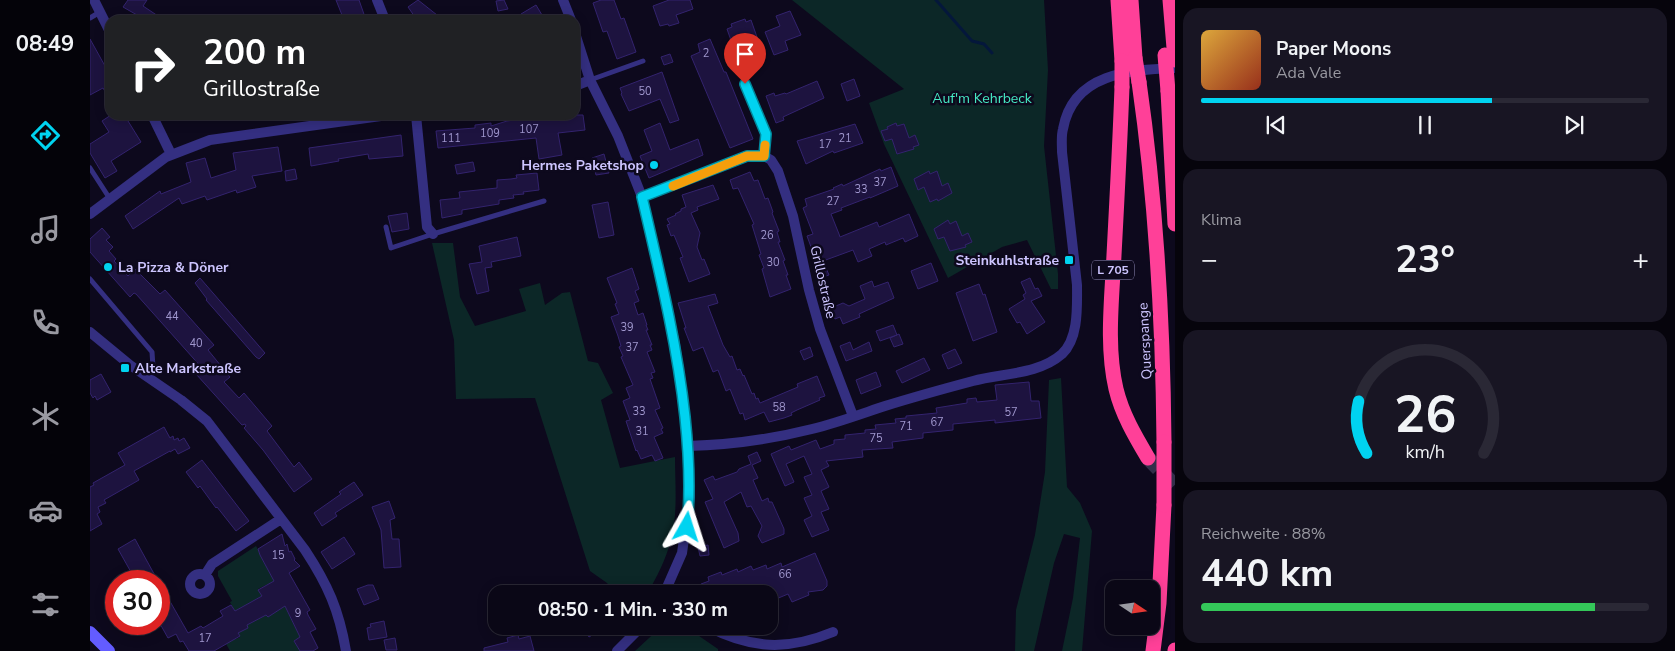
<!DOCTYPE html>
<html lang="de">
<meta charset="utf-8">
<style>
body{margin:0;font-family:"Nunito Sans",sans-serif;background:#181523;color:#f1f3f6;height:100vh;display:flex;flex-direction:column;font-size:19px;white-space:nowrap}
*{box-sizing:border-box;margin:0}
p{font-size:16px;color:#9999a1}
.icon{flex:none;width:28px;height:28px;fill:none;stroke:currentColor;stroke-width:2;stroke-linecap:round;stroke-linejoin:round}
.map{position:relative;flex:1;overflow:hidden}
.sheet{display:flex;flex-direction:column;gap:8px;padding:8px;background:#06040c;width:500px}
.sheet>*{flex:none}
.guide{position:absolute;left:15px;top:15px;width:475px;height:105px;border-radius:15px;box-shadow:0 2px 12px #0003,0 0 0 1px #2a2835;background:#202124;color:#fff;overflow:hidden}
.needle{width:32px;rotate:103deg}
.fabs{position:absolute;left:1015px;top:580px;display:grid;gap:10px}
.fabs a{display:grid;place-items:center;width:55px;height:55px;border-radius:10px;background:#0a0716;box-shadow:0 2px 12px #0003,0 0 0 1px #2a2835;font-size:25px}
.speed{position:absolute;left:15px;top:570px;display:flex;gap:10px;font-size:25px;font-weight:700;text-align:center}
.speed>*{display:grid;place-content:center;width:65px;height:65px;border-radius:50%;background:#0a0716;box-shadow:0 2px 12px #0003,0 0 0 1px #2a2835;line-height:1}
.speed .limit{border:8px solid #d22;background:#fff;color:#111}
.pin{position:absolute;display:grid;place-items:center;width:42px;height:42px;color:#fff;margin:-51px -21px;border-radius:50% 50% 50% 0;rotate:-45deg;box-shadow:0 0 5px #0007}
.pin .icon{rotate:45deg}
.me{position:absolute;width:55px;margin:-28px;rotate:6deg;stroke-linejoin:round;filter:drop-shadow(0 0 4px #0008)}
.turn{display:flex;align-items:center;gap:18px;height:105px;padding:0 15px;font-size:22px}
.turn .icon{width:65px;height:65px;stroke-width:2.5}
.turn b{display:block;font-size:35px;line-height:42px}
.big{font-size:38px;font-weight:700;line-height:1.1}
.sheet .widget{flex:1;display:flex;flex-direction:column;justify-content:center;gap:8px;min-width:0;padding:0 18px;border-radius:15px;background:#181523}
.sheet .dial{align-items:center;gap:0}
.dial svg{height:130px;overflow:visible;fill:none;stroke:#2a2835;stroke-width:7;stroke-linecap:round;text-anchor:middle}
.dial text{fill:#f1f3f6;stroke:none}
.song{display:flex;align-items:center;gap:15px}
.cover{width:60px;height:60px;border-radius:8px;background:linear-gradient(135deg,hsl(40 70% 55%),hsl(10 70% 35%))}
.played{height:5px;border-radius:2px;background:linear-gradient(90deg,#00d3f0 65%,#2a2835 65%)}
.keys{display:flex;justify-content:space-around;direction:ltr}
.heat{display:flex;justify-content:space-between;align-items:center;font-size:28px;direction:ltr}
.charge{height:8px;border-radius:4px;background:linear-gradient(90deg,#34c759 88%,#2a2835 0)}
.trip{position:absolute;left:398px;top:585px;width:290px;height:50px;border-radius:15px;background:#0a0716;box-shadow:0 2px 12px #0003,0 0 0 1px #2a2835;font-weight:700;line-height:50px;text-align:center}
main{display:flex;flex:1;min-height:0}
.dock{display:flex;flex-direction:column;width:90px;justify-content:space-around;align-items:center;background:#040309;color:#9999a1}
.dock .icon{width:35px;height:35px}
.dock .on{color:#00d3f0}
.dock b{font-size:22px;color:#f1f3f6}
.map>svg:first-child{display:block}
</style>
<main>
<nav class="dock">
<b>08:49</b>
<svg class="icon on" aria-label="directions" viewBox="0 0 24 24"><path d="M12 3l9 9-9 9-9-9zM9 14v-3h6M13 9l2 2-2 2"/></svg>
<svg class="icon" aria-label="music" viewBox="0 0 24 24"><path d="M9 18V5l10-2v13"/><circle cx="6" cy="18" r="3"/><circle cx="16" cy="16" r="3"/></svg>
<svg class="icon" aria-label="phone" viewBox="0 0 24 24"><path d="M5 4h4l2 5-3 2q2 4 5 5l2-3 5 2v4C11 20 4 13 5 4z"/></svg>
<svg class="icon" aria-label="climate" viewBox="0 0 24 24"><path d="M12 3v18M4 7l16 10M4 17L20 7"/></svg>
<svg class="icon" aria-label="car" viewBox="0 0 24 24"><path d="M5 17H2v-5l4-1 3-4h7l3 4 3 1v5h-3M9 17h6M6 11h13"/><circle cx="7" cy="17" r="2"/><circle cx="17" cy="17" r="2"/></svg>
<svg class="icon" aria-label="filters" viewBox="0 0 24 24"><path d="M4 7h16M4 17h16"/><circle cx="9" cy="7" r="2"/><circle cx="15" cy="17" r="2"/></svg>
</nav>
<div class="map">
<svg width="1085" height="651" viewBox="0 0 1085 651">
<rect width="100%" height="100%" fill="#0d091d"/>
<path fill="#0c2727" d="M702 0H954L958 70 954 146 968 274V289H961L937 240 912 247 858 278 794 144 779 103 814 89Z
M342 243H363L370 297 385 326 436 311 429 289 450 283 455 305 472 293 480 292 498 361 508 363 523 393 511 400 530 468 585 457C585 484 588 514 581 540 576 559 567 577 557 594H526L517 583 500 571 445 398 366 399 364 340Z
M971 378 977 487 990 503 1002 531 992 651H972L983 598 990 538 974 534 964 563 944 651H925L926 610 945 535 955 472 959 380Z
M166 546 193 593 178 584 168 589 172 596 145 612 140 602 142 601 128 576V571Z
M195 606 210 637 204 641 210 651H140L135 642 144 636 146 639 150 637 147 632 158 628 157 624Z
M572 626 596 627 628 649V651H545Z"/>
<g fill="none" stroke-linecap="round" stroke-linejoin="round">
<path stroke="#04173b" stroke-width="3" d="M846 0 882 41 894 44 902 53"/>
</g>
<path fill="#1d133f" stroke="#33236e" d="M38 0H57L53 6 74 20H44L47 15 33 7Z
M246 0H269L276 20H254Z
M328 0 347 15 343 20H327L318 7Z
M414 0 418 9 408 11 406 1Z
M511 0H524L531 19 534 18 546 52 527 59 517 31 513 32 503 3Z
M579 0H600L603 9 586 15 589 23 579 26 578 24 570 26 563 6Z
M446 5 455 20H434L431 14Z
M700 11 711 35 695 41 698 50 684 55 675 32 690 26 686 16Z
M655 19 656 22 661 20 668 40 644 49 637 29 642 27 641 24Z
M0 39 20 75V100L13 88 0 95Z
M620 39 634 72H636L663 139 640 148 601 56 610 52 608 44Z
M580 54 583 62 574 65 571 57Z
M572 72 589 120 580 123 570 99 539 111 531 94 532 93 530 88Z
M764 79 770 96 757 101 751 84Z
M727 81 734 98 693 117 694 120 686 123 676 96 684 93 685 96 695 93 696 94Z
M21 115H48L38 121 51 142 21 161 27 171 15 178 0 153V144L19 132 12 121Z
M462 115H493L495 130 468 133 472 155 449 159 446 138 348 148 346 131 385 128V125L401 123V126L417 121Z
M570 123 580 150 608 139 613 155 559 178 550 156 562 151 554 130Z
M806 123 807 126 814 124 819 138 825 135 829 145 823 147 824 149 807 154 802 139 795 141 791 131 798 129 797 127Z
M765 124 773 143 744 153 743 151 716 164 707 141Z
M311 135 313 156 279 159 278 154 248 159 249 161 221 166 219 148Z
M188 147 192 171 162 176 166 187 147 193 146 190 117 200 115 196 92 204 89 198 43 229 35 216 70 191 71 194 101 182 96 163 115 158 121 178 146 170 143 153Z
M514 154 519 173 506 175 502 158Z
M383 162 385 171 367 174 365 165Z
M801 167 808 186 780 198V197L751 208 752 210 741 214 749 234 750 237 787 222 789 227 819 214 828 236 815 242 813 238 796 245 795 242 779 249 782 256 768 262 763 250 733 261 739 275 730 278 721 256 724 255 717 236 723 234 713 208 717 206 715 199 744 189 743 188 752 184 753 186 790 169 791 171Z
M205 169 207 179 196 181 195 171Z
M839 171 840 174 847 171 852 186 858 183 862 193 848 201 847 199 840 202 834 187 828 190 824 179Z
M660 172 664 181 668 180 675 199 678 198 683 212 682 213 689 231 687 232 690 242H688L695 260 693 261 698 275H696L701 289 680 297 672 269 674 268 669 255 671 254 662 225 664 224 648 188 643 189 640 180Z
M447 173 449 190 433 192 434 194 423 195 424 198 409 200V204L372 210V214L352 218 350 200 370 198 369 192 407 188V180L421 179 427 178 426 175Z
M623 185 629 199 607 207 608 210 601 213 610 233 607 247 612 260 614 259 620 274 599 282 590 258 593 257 584 235 581 236 577 225 580 224 577 219 586 215 585 214 591 211V209L596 207 592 195Z
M518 202 524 235 509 238 502 205Z
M317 213 319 229 302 232 298 216Z
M858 220 860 224 866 221 872 236 878 233 882 242 875 245 876 247 860 251 854 237 848 239 844 229Z
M12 228 20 237 16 240 23 247 19 251 26 259 24 261 38 276 45 269 70 294 75 290 124 345 118 350 140 377 134 382 149 398 154 393 182 426 177 431 204 467 209 462 222 479 204 492 173 450 154 428 156 426 155 424 152 425 106 374 112 368 46 294 44 293 40 297 0 252V239Z
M427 237 431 256 401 262 402 267 395 268 399 291 387 294 379 264 392 262 389 246Z
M841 263 848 281 828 289 821 271Z
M542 268 549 289 545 291 549 301 544 303 548 315 553 313 557 325H556L558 330H556L562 345H560L562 350 557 352 565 372 561 373 563 378 560 379 570 408 565 410 573 428 571 429 573 433 564 437 573 458 565 461 562 455 551 459 547 450 546 451 536 421 540 420 533 401 540 398 536 388 543 385 531 357 533 356 529 347 531 346 528 336 521 317 529 314 525 304 527 303 517 278Z
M110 278 175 353 169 359 166 357 116 300 117 299 105 283Z
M940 278 945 289 948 288 952 296 941 301 955 322 937 334 930 322 927 323 919 309 935 299 933 295 936 293 931 282Z
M782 281 784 287 798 282 804 298 769 314 770 317 753 324 750 317 745 319 741 308 753 303 759 306 775 299 770 286Z
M889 284 893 295 895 294 907 332 883 341 866 293Z
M625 294 628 303 618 306 633 345 640 357 642 356 647 370 650 369 653 376 654 375 662 394 664 393 666 399 668 398 670 403 708 387 707 384 727 376 735 396 729 398 730 400 707 410 701 413 702 415 694 418 679 422 674 412 655 420 653 413 650 414 640 389 636 391 628 370 623 372 613 347 603 351 594 328H596L588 303Z
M803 325 807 335 790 341 786 331Z
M809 334 813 344 804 347 800 338Z
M760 342 763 350 779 342 782 351 756 361 750 346Z
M720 347 723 356 714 360 710 351Z
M865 349 872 363 858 369 852 355Z
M834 358 840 370 812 383 806 371Z
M786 372 791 386 771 394 766 380Z
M11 374 21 392 7 400 5 396 3 398 0 393V380Z
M939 382 941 401H949L951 418 905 423V420L863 424V430L833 433V438L802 442 803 448 772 450 773 457 736 461 739 466 731 470 739 487 731 491 739 509 731 512 739 530 722 537 714 520 722 516 714 498 722 495 714 477 722 474 714 456 696 464 704 482 695 486 681 454 699 446 701 450 726 440 730 449 744 444V440L755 439V435L775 433V430L786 429 785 425 806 423 805 419 816 418V416L847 413 846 408 877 403V399L886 398 887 402 907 400 905 385Z
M74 427 80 438 83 436 84 440 88 438 89 441 94 438 100 448 88 454 85 449 80 452V451L44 471 49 480 14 500 16 503 8 507 10 512 7 514 12 524 0 531V487L4 485 3 483 35 465 28 453Z
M667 452 671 461 662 465 668 478 663 480 672 501 678 498 679 502H682L694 529V534L672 543 668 536 672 526 661 506 657 507 651 492 634 502 648 533 649 541 634 548 615 502 623 499 614 480 623 476 625 480 647 472 649 469 661 464 658 456Z
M112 460 159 521 146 531 127 507 126 508 110 486 108 488 96 472Z
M264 482 273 495 245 513 247 516 232 526 224 513 251 494 249 492Z
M299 501 305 518 300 520 302 539H309L311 567 294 568 291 530 282 507Z
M192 534 195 546 197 544 199 552 201 551 205 559 204 560 210 566 199 573 220 610 217 612 218 615 226 629 220 632 228 648 223 651H210L204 641 210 637 195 606 178 617 176 615 157 625 158 628 148 633 150 636 124 651H99L93 641 90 642 86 634 78 638 69 622V582L98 633 111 626 113 628 133 616 130 611 141 605 145 611 172 596 168 590 184 581 170 555 168 549Z
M254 537 265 554 242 569 231 552Z
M45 539 52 552 68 581H46L28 549Z
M618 545 619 555 610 556 608 547Z
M725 553 737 581V586L733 590 718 592 719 595 702 602 698 594 679 602V594H615L611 584 619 581 618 577 631 572 632 575 647 569 648 572 661 566 663 570 676 565 677 569 691 563 692 567Z
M278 585H283L289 599 274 605 267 589Z
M294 621 297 637 279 640 277 628 281 627 280 624Z
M492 626H517L499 637Z
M428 635 429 639 440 636 444 651H394V648L418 642 417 638Z
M305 638 307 650H296L294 640Z"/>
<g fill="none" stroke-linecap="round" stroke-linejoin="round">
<path stroke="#332f4a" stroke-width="15" stroke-dasharray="15 8" stroke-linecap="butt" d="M1058 458 1085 486"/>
<path stroke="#342f81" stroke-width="5" d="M0 18 10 12
M500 80 553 61
M655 84 676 134 674 156
M0 168 20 199
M296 227 301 248 343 234 454 201
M0 279 62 352 63 367 58 376"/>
<path stroke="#342f81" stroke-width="10" d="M4 0 20 32
M287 0 295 20
M473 0 481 20
M485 33 500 80 528 136 552 197 585 344 590 377 598 446 600 497 592 553 574 594
M485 86 500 80
M62 115 81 154
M326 115 337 227 343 234
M552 197 657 156H674L681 160 688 171 703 216 719 290 730 329 763 416
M0 214 76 157 120 140 298 115
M0 332 40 365 91 400 117 421 215 550C238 585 249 610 256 651
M598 446C640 445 682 439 722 429 747 423 771 414 795 406 824 397 853 389 883 381 912 373 948 375 972 354 989 338 987 306 987 285L972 152C972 144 971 136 973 129 983 73 1040 70 1085 68
M100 584a10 10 0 1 1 20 0a10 10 0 1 1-20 0Z
M115 575 122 564 191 519
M617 626C661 649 697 651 743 632
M527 651 552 626"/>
<path stroke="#635cff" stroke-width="12" d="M0 632 19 651"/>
<path stroke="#ff4098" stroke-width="15" d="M1028 0 1032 61
M1041 0 1045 58
M1080 0 1085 60
M1049 82C1066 200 1073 322 1074 442
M1032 87C1030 143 1027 199 1024 255 1022 298 1016 346 1026 389 1032 414 1045 436 1058 458
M1078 91 1085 224
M1063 651 1069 603 1074 505
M1085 651V650"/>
<path stroke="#ff4098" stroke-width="15" d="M1075 55 1078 91
M1045 58 1049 82
M1032 87V61
M1074 442V505"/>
</g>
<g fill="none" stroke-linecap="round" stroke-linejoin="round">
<defs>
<path id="route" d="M597 527C601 489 599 455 595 417 587 343 569 270 552 197L657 156H674L676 134 655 84"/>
</defs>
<use href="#route" stroke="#00899c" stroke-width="12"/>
<use href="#route" stroke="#00d3f0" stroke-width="9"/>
<path stroke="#f59e0b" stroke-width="9" d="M583 186 657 156H674L675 145"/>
</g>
<g fill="#00d3f0" stroke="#0d091d" stroke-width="2">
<circle cx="564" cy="165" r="5"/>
<rect x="974" y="255" width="10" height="10" rx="2.5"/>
<circle cx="18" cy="267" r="5"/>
<rect x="30" y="363" width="10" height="10" rx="2.5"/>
</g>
<g text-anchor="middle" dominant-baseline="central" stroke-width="5" stroke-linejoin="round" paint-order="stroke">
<g font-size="11" fill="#a198cf">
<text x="616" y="53">2</text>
<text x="555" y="91">50</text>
<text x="439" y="129">107</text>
<text x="400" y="133">109</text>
<text x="361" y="138">111</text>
<text x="755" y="138">21</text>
<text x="735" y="144">17</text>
<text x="790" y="182">37</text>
<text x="771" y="189">33</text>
<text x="743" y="201">27</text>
<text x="677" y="235">26</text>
<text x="683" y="262">30</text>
<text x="82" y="316">44</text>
<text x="537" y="327">39</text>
<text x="106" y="343">40</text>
<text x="542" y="347">37</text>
<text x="689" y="407">58</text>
<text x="549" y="411">33</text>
<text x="921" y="412">57</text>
<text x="847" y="422">67</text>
<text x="816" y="426">71</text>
<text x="552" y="431">31</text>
<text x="786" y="438">75</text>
<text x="188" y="555">15</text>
<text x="695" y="574">66</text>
<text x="208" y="613">9</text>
<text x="115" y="638">17</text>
</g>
<rect fill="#0d091d" stroke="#938dbb" stroke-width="1" x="1002" y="260.5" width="42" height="19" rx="4"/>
<g font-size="12" font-weight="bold" fill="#cdc5ff">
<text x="1023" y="270">L 705</text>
</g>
<g font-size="14" fill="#46eac4" stroke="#0d091d">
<text x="892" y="98">Auf'm Kehrbeck</text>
</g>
<g font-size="14" font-weight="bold" fill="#cdc5ff" stroke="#0d091d" text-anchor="end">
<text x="554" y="165">Hermes Paketshop</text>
<text x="969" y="260">Steinkuhlstraße</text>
<text x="28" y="267" text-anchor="start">La Pizza &amp; Döner</text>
<text x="45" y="368" text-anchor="start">Alte Markstraße</text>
</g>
<g font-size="14" fill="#cdc5ff" stroke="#0d091d">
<text transform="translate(733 282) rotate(77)">Grillostraße</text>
<text transform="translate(1055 341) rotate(-93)">Querspange</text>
</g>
</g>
</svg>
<div class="fabs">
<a><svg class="needle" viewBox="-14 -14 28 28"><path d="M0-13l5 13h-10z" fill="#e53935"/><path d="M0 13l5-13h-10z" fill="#9999a1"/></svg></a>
</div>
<div class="speed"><div class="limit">30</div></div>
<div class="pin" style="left:655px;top:84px;background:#d93025"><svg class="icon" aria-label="arrive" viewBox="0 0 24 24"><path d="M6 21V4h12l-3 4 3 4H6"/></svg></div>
<svg class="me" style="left:597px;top:527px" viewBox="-20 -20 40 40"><path d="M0-17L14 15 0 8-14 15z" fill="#00d3f0" stroke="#fff" stroke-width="4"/></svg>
<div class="trip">08:50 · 1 Min. · 330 m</div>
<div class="guide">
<div class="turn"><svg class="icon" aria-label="right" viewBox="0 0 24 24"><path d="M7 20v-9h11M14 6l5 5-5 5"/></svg><div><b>200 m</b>Grillostraße</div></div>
</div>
</div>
<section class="sheet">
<div class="widget">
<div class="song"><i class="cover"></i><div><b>Paper Moons</b><p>Ada Vale</p></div></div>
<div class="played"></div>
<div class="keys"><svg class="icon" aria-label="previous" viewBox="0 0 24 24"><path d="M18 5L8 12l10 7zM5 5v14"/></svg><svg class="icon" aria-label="pause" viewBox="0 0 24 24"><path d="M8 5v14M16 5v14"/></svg><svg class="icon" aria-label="next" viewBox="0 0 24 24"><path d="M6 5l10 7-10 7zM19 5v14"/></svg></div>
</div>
<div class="widget"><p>Klima</p>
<div class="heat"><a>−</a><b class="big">23°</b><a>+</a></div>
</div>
<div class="widget dial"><svg viewBox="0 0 100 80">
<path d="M14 69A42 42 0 1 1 86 69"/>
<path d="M14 69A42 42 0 0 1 9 37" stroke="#00d3f0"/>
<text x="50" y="56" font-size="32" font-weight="700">26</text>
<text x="50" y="72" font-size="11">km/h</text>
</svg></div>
<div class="widget"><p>Reichweite · 88%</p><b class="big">440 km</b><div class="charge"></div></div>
</section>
</main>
